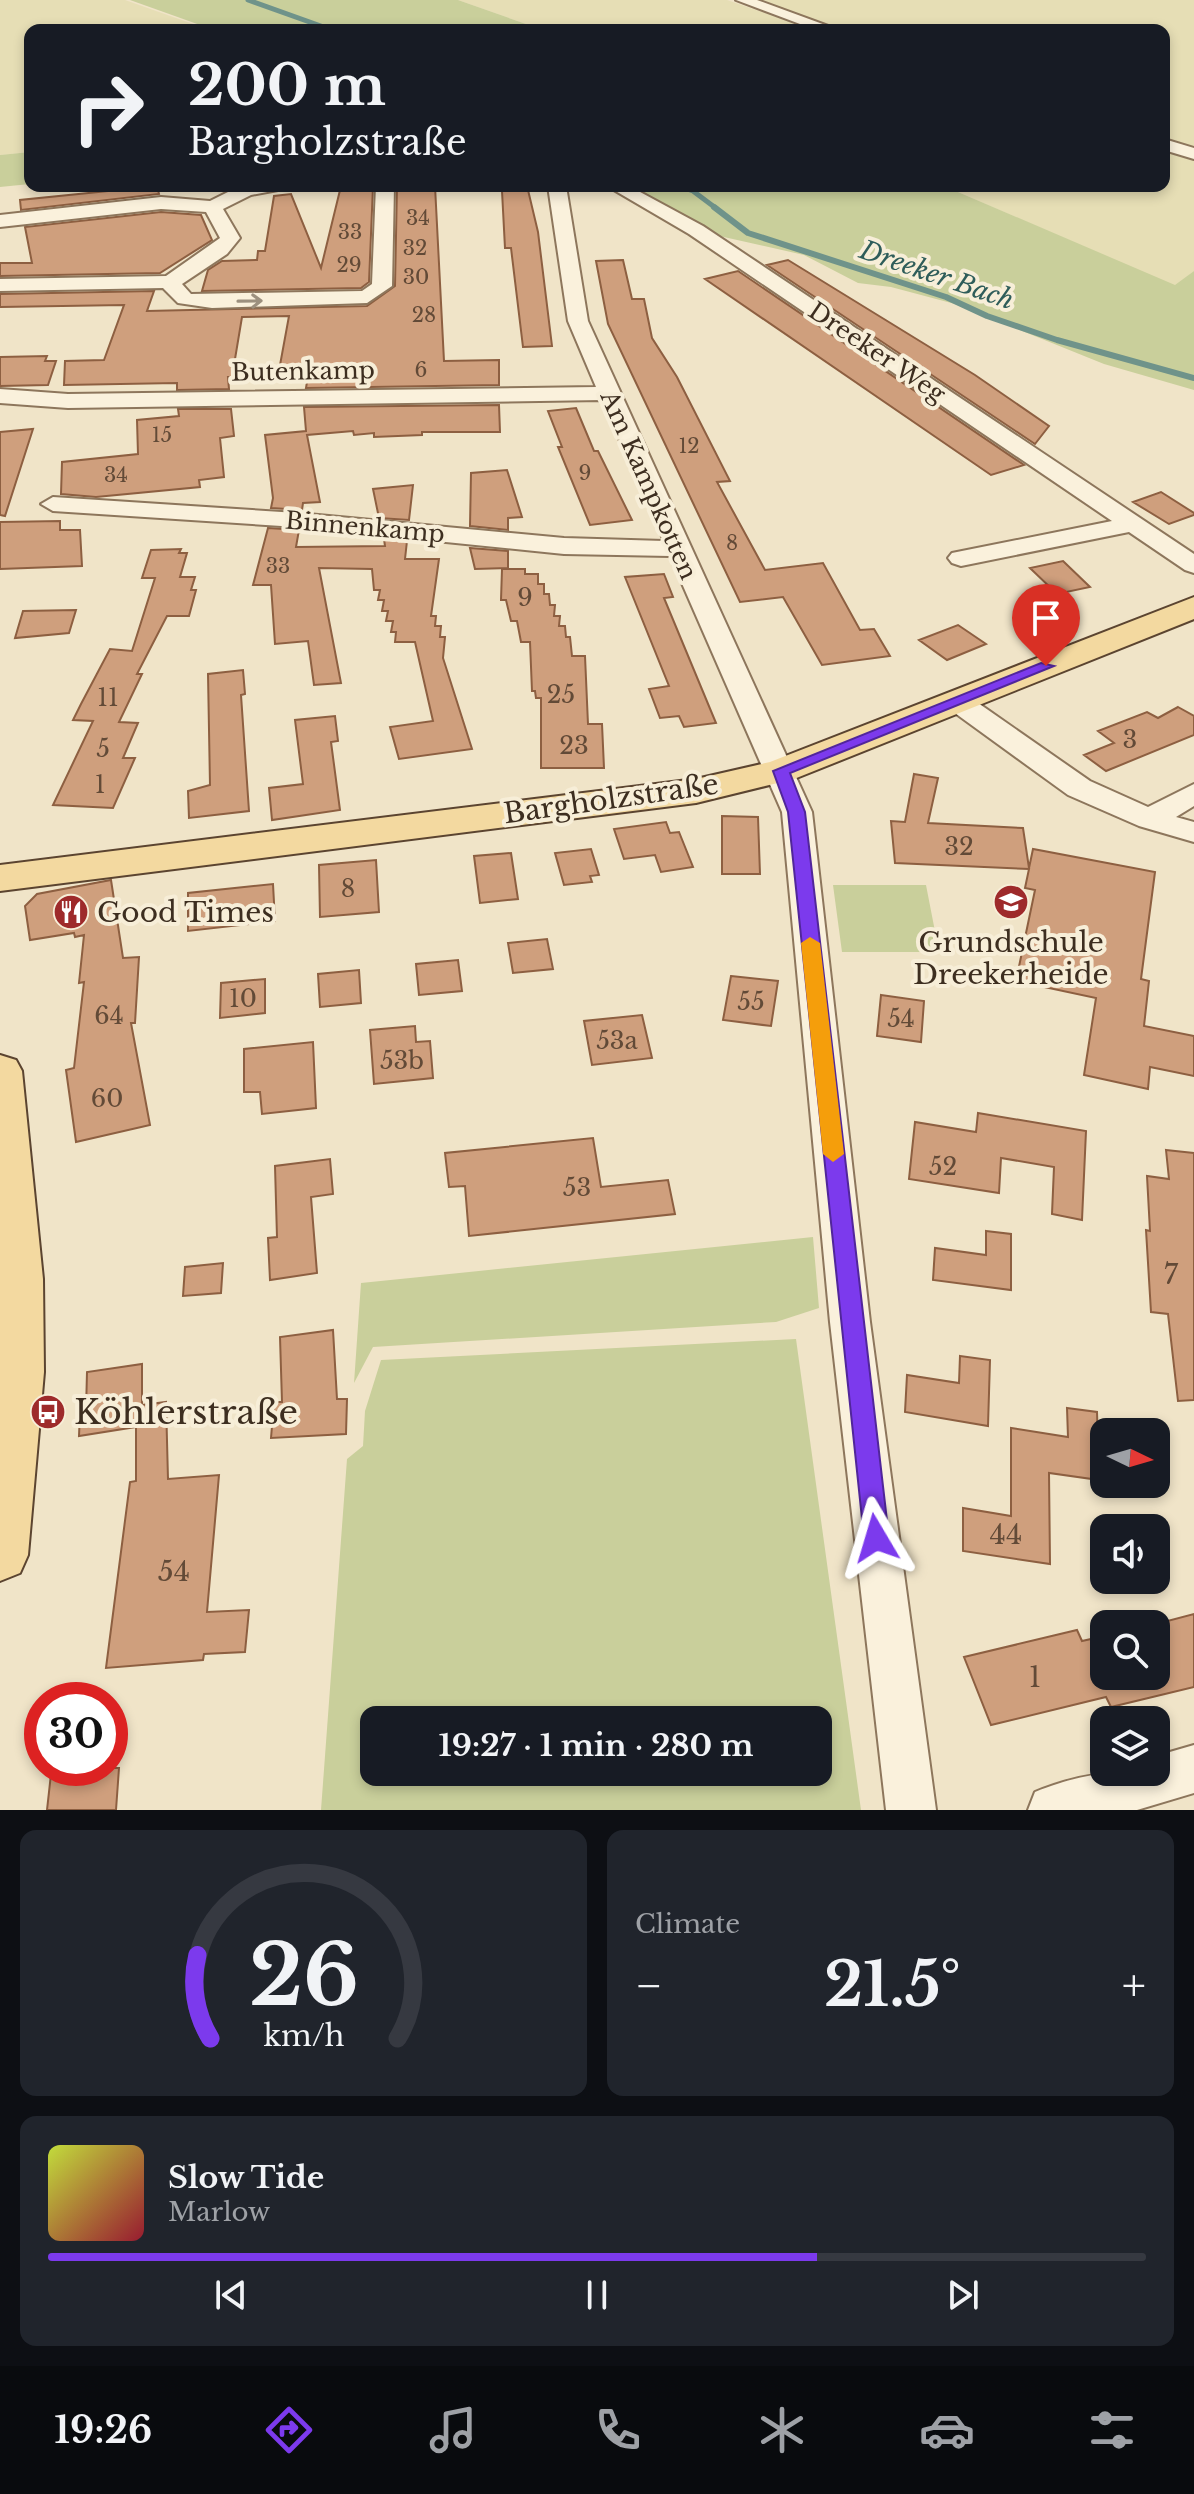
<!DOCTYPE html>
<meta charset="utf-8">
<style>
body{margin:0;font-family:"Libre Baskerville",serif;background:#20242c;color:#f1f3f6;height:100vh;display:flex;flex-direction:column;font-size:30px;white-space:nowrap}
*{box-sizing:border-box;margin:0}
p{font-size:26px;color:#9ea1a6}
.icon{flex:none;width:44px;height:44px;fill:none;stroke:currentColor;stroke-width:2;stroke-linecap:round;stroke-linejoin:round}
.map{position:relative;height:1810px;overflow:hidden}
.details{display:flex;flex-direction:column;gap:20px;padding:20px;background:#0d0f14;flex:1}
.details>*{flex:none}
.hud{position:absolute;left:24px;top:24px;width:1146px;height:168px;border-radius:16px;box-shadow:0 4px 12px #0003;background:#171b24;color:#f1f3f6;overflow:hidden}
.needle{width:52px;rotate:95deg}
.tools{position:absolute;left:1090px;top:1418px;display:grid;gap:16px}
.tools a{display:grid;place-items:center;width:80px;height:80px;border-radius:16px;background:#171b24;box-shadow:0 4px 12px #0003;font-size:40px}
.speed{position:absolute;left:24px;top:1682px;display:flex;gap:16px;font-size:40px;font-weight:700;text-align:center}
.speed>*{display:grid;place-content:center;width:104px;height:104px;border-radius:50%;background:#171b24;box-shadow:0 4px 12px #0003;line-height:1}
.speed .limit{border:12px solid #d22;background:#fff;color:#111}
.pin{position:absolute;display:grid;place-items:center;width:68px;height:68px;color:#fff;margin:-82px -34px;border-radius:50% 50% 50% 0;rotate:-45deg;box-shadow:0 0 8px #0007}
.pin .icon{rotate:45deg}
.me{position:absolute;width:88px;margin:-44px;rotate:353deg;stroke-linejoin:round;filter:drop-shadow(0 0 6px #0008)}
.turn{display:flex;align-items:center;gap:28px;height:168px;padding:0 32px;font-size:36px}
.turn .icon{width:104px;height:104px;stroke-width:2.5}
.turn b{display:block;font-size:56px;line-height:68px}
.big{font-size:60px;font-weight:700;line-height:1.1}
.details .widget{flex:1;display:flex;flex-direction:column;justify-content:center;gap:12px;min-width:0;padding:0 28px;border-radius:16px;background:#20242c}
.details .dial{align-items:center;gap:0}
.dial svg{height:208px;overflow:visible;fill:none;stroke:#363941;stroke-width:7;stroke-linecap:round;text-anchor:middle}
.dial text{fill:#f1f3f6;stroke:none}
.song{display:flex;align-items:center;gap:24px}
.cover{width:96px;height:96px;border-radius:12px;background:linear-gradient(135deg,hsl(70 70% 55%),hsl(350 70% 35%))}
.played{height:8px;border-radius:4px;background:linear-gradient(90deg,#7c3aed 70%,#363941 70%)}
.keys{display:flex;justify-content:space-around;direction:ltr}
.heat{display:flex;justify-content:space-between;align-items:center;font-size:44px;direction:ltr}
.details .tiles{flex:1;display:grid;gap:20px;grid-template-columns:1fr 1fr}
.widget:last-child{grid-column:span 2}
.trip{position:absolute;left:360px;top:1706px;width:472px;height:80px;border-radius:16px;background:#171b24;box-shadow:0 4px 12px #0003;font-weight:700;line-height:80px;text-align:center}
.tab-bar{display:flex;height:128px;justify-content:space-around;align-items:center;background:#090b0e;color:#9ea1a6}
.tab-bar .icon{width:56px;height:56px}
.tab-bar .selected{color:#7c3aed}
.tab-bar b{font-size:36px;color:#f1f3f6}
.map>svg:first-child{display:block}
</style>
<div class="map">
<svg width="1194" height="1810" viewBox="0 0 1194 1810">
<rect width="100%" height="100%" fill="#f0e4c8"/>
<path fill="#e6deb5" d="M0 0H125L210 30H30V152L0 155Z
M458 0H727L814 30H543Z
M757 0H1194V149L1164 139V30H845Z
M1164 151 1194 161V271L1175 286 944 186H1164Z"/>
<path fill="#c9cf9b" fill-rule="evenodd" d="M130 0H458L543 30H214Z
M30 152V184L0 187V155Z
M625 186H944L1175 285 1194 271V390L1104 364 955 304 891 287 858 283 804 255 706 233Z
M833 885H926L939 952H842Z
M813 1237 819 1308 776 1322 373 1347 354 1383 361 1283Z
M796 1339 861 1810H321L347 1459 363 1446 365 1411 381 1360ZM818 1720V1772H374V1720Z"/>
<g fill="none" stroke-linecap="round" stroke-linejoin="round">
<path stroke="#6f938a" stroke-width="5" d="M248 0 332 30
M679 186 693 191 717 209"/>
<path stroke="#6f938a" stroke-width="6" d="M714 207 748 233 946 297 987 316 1057 340 1194 378"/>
</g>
<path fill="#cf9f7d" stroke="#8d5f41" stroke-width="2" d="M157 186 159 194 21 210 20 200Z
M341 186H373L369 282 361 288 202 291 208 270 222 261 257 260 258 251H265L274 196 291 194 321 268Z
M397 186H435L444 361 499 360V385L306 388 308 376H278L289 316 242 317 232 377H228L229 389 177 390V383L64 385 65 361 104 360 124 305 0 307V294L154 291 147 311 367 306 395 286Z
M528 190 538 232 552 346 523 347 511 248H505L502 191Z
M161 212 201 215 212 240 160 273 0 276V263H32L25 227Z
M623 260 632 299H644L652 338 677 377 730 481 717 482 765 570 823 563 860 630 874 629 890 656 822 665 783 597 740 602 608 324 596 261Z
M788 260 975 375 1049 426 1035 444 767 265Z
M738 271 1024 465 991 475 705 279Z
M47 356 45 361H56L48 385 0 386V357Z
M499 405 500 432H422V435L374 437V433L354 435 353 431 307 435 320 502 303 503 302 510 271 508 273 498 265 435 306 431 304 407Z
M576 408 594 451H598L632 520 590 525 558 447H562L548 411Z
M178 409H231L234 436 220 438 224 477 199 480 200 487 96 497 61 494 62 462 138 454 137 420 179 416Z
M33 429 5 516 0 515V432Z
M507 470 522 517 508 518V530L470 526 471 473Z
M413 485 409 520 379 518 373 489Z
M1161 492 1194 513V515L1169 524 1133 502Z
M60 521V530H80L82 566 0 569V522Z
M268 528 299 530 296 547 385 546 384 539 407 541 405 559H439L431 616H436L435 626H441L440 637H445L443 658 472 749 399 759 390 727 433 721 415 642H395L396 632H391L393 621H386L388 611H382L384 600H378L380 590H374L372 569 319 568 341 683 314 685 308 641 275 644 271 585H253Z
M470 548 508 551V568L475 569Z
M181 549 179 553H187L180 577H195L191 590H196L189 616H167L137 674H142L119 722 138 723 123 758H135L113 808 53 805 93 721 73 720 81 704 110 649 132 651 155 578H142L151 550Z
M1063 561 1090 587 1057 594 1030 568Z
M502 569H525V574H538V584H544V594H549L550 605H555L554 616H560L559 626H565L566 637H570L572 656H585L588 724H602L604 768H541V698H536L535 691H532L530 642H521L517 621H511L506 600H501Z
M664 574 673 597 664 598 716 723 684 727 679 716 660 718 649 689 669 686 625 577Z
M76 610 69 633 15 638 23 611Z
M958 625 986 644 947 660 919 640Z
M243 670 245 694 241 695 249 811 189 818 188 791 210 785 208 674Z
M1178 707 1194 716V735L1106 771 1084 755 1114 743 1098 731 1147 712 1158 718Z
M335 716 338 741 331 742 340 810 272 820 269 788 303 784 295 720Z
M914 774 938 778 928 823 1023 828 1029 868 1033 849 1155 872 1141 979 1149 981 1144 1026 1194 1036V1076L1150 1067 1148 1089 1084 1075 1096 998 1016 981 1035 890 1025 888 1029 869 895 863 891 821 905 822Z
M722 816 758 817 760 874H722Z
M666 822 670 833 679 832 693 867 661 872 655 855 624 859 614 829Z
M591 849 599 875 590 876 592 882 564 885 555 853Z
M511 853 518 899 480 903 474 856Z
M376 860 379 912 320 917 319 865Z
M111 880 123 958 139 957 135 1023H131L150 1125 76 1142 66 1070 74 1068 84 982 79 983 84 935 75 937 74 933 30 940 25 906 37 894Z
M273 884 275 921 188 931V893Z
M547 939 553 969 513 973 508 943Z
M458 960 462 991 419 995 416 964Z
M359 970 361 1003 320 1007 318 974Z
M731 976 778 981 771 1026 723 1020Z
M265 979V1013L220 1018 221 983Z
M881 995 924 1001 921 1042 877 1036Z
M642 1015 652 1058 592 1065 584 1021Z
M415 1026 416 1042 430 1041 433 1078 374 1084 370 1030Z
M313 1042 316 1108 262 1114 260 1092H244V1049Z
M978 1113 1086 1131 1082 1220 1052 1214 1054 1167 1001 1158 999 1193 909 1179 915 1122 976 1132Z
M593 1138 601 1187 668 1180 675 1214 469 1236 465 1186 449 1187 445 1153Z
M1166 1150 1194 1153V1400L1178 1401 1168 1314 1151 1312 1146 1230 1150 1231 1147 1176 1169 1179Z
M330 1159 333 1194 311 1197 317 1273 270 1280 268 1238 277 1237 275 1166Z
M986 1231 1011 1234V1290L933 1280 935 1248 986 1255Z
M223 1263 221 1293 183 1296 185 1267Z
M333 1330 337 1399H347L346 1434 271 1438 274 1402H282L280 1337Z
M960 1356 990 1360 988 1426 905 1412 907 1375 959 1383Z
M142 1364V1405L166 1402 168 1479 219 1475 207 1612 249 1610 245 1652 204 1654 203 1660 106 1668 130 1482 136 1481V1427L79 1436 80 1412 86 1411 87 1372Z
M1067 1408 1097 1412 1099 1480 1049 1473 1050 1564 963 1551V1508L1011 1516V1428L1068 1437Z
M1194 1614V1687L1111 1707 1106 1697 991 1725 964 1657 1077 1630 1082 1641 1104 1636V1676H1156V1624Z
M65 1768H119L116 1810H47L51 1774 65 1773Z"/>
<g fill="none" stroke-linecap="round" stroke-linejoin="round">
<defs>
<path id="minor" d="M736 0H757L839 30H816Z
M1164 139 1194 148V159L1164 150Z
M240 186H281L278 190 251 195 223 209 240 238 227 254 182 284 191 294 362 291 372 284 376 186H394L392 286 367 303 212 308 178 303 163 288 0 291V279L166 276 220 238 206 212 161 209 0 227V215L161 197 210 201Z
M548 186H566L588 321 812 812 870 1322 936 1810H886L830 1322 782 812 670 556 564 554 297 527 53 511 41 504 53 497 297 513 564 538 664 541 602 400 68 408 0 403V389L68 394 596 387 568 321Z
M607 186H629L703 226 1194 554V573L1185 570 1129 532 961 566 952 563 948 558 952 553 1112 521 689 234Z
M958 694 968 696 1090 781 1148 807 1194 784V806L1176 817 1194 822V842L1139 826 1068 795 948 708 944 702 948 696Z
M1194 1745V1793L1137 1810H1028L1035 1792C1082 1773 1108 1772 1156 1772V1756Z"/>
<path id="major" d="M1194 597V619L794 779 696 803 0 891V865L696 779 770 762Z
M0 1055 16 1060 22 1071 43 1279 44 1372 28 1555 20 1573 0 1581Z"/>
</defs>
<use href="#minor" stroke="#8d765c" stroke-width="4"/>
<use href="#major" stroke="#5b4430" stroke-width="4"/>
<use href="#minor" fill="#faf1dc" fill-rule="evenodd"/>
<use href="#major" fill="#f3d9a0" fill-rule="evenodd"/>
</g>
<defs><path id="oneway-shaft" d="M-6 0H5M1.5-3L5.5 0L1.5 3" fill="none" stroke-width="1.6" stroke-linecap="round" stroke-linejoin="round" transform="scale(2)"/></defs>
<use stroke="#9c907e" href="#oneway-shaft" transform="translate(250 301) rotate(-1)"/>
<path fill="#7c3aed" stroke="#51269a" stroke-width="2" d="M1041 663 1054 666 790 773 805 812 889 1538 885 1546 876 1549 867 1546 864 1538 788 812 773 771Z"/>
<path fill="#f59e0b" d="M810 937 820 943 844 1154 833 1162 823 1154 801 943Z"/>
<defs>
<symbol id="school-disc" viewBox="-11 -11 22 22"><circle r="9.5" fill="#9e2a2b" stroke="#f7eed8"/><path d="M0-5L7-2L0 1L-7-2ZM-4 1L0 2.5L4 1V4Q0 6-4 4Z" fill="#fff"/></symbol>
<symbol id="restaurant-disc" viewBox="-11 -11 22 22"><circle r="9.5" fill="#9e2a2b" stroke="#f7eed8"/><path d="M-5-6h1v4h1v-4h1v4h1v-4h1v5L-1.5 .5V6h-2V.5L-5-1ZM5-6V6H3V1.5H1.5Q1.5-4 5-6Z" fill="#fff"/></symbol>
<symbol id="bus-disc" viewBox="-11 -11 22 22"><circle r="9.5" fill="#9e2a2b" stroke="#f7eed8"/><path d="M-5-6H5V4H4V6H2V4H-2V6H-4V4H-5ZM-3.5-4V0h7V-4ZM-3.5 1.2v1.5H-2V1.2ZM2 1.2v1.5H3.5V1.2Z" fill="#fff"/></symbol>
</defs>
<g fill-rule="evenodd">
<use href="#school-disc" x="991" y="882" width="40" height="40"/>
<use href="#restaurant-disc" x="51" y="892" width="40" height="40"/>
<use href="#bus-disc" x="28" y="1392" width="40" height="40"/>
</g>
<g text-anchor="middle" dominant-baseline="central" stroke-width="8" stroke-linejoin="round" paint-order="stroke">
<g font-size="20" fill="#624a37">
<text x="418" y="218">34</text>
<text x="350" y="232">33</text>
<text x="415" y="248">32</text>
<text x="349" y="265">29</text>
<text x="416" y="277">30</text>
<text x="424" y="315">28</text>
<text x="421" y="370">6</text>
<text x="162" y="435">15</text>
<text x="689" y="446">12</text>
<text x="585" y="473">9</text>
<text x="116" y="475">34</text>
<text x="732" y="543">8</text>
<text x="278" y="566">33</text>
</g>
<g font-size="24" fill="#3d2e20" stroke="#f7eed8">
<text transform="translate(877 352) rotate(34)">Dreeker Weg</text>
<text transform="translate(303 371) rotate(-1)">Butenkamp</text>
<text transform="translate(649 485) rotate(66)">Am Kampkotten</text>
<text transform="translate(365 527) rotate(5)">Binnenkamp</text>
</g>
<g font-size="24" fill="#624a37">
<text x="525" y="597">9</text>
<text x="561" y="694">25</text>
<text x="108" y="697">11</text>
<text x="1130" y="739">3</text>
<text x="574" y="745">23</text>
<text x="103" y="748">5</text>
<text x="100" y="784">1</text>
<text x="959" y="846">32</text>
<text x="348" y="888">8</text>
<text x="243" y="998">10</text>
<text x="751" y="1001">55</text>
<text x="109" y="1015">64</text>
<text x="901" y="1018">54</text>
<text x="617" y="1040">53a</text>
<text x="402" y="1060">53b</text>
<text x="107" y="1098">60</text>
<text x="943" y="1166">52</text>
<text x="577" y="1187">53</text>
</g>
<g font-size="26" font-style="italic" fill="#2f5d5a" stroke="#f7eed8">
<text transform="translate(937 275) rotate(19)">Dreeker Bach</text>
</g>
<g font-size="28" fill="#3d2e20" stroke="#f7eed8">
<text transform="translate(611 799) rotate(-8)">Bargholzstraße</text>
</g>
<g font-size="28" fill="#3d2e20" stroke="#f7eed8" text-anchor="start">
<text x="97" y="912">Good Times</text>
<text x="1011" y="942" text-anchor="middle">Grundschule<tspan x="1011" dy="32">Dreekerheide</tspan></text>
</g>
<g font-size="28" fill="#624a37">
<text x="1171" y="1274">7</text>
<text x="1006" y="1534">44</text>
<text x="174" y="1571">54</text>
<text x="1035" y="1677">1</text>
</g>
<g font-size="34" fill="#3d2e20" stroke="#f7eed8" text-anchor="start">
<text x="74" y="1412">Köhlerstraße</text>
</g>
</g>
</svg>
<div class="tools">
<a><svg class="needle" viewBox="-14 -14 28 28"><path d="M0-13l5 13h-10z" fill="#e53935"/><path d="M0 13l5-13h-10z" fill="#9ea1a6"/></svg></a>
<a><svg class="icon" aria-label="sound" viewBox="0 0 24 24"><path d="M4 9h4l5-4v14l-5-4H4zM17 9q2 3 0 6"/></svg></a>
<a><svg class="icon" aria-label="search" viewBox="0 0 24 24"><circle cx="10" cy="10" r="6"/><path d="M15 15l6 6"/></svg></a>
<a><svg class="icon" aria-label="layers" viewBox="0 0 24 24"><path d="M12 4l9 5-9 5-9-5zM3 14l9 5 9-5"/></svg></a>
</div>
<div class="speed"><div class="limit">30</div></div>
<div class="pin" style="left:1046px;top:666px;background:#d93025"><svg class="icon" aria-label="arrive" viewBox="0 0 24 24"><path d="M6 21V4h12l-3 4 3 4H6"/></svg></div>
<svg class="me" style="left:876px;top:1538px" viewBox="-20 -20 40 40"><path d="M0-17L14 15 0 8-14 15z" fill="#7c3aed" stroke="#fff" stroke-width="4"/></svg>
<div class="trip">19:27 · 1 min · 280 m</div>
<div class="hud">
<div class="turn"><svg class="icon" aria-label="right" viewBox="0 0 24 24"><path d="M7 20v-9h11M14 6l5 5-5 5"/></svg><div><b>200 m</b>Bargholzstraße</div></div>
</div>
</div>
<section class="details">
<div class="tiles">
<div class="widget dial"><svg viewBox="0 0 100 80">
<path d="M14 69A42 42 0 1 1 86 69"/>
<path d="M14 69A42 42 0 0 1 9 37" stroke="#7c3aed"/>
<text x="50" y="56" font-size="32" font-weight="700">26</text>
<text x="50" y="72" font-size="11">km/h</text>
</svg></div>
<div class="widget"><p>Climate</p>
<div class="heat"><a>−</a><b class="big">21.5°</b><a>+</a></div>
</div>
<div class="widget">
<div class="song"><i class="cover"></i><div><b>Slow Tide</b><p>Marlow</p></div></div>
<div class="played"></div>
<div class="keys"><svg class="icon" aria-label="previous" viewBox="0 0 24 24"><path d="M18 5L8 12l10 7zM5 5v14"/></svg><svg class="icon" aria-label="pause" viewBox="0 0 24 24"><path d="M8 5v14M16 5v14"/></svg><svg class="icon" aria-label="next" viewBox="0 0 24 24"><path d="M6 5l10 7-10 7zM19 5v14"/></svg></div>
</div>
</div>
</section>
<nav class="tab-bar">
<b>19:26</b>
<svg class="icon selected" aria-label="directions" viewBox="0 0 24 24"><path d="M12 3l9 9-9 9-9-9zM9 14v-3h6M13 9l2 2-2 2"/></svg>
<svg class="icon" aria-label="music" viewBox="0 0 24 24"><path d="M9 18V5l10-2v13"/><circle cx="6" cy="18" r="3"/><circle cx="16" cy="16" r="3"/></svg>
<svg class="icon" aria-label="phone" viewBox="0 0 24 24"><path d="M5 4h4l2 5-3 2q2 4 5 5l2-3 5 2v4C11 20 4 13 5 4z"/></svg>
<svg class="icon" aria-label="climate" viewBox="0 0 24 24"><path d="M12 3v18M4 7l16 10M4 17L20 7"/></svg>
<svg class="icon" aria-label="car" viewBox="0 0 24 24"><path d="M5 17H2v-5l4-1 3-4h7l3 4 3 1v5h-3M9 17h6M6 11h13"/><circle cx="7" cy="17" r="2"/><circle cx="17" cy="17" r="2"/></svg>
<svg class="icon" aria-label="filters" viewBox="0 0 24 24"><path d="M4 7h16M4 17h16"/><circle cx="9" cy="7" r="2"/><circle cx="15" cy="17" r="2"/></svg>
</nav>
